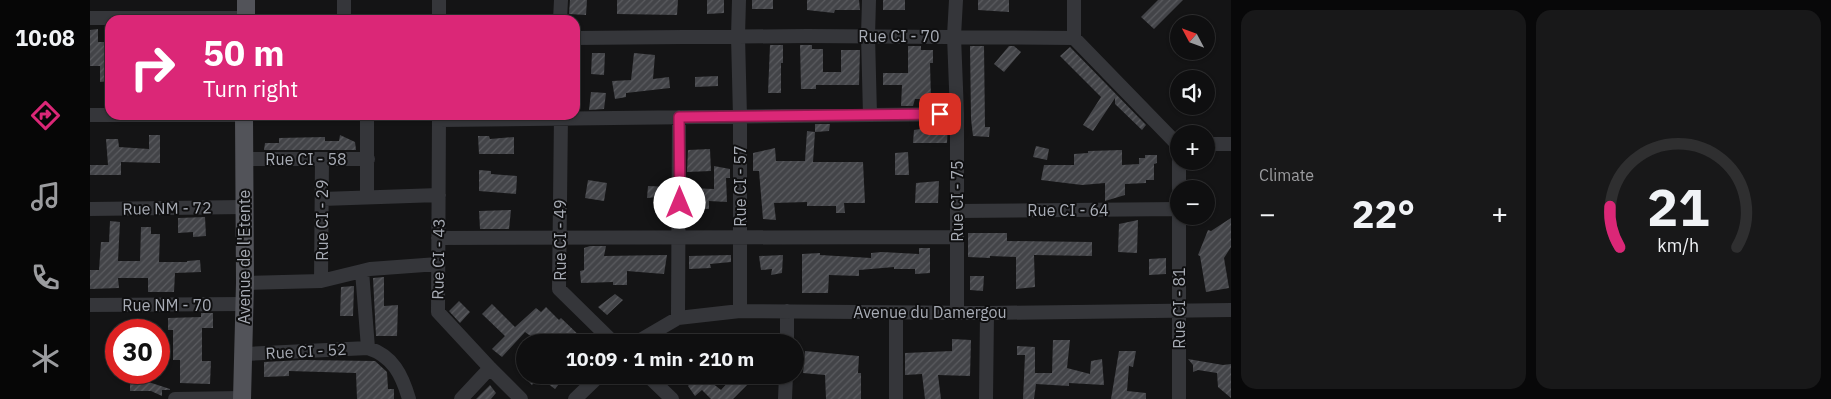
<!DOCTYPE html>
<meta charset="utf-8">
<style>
body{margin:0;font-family:"IBM Plex Sans",sans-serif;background:#181819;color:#f1f3f6;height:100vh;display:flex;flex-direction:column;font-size:19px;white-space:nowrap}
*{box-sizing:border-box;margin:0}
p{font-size:16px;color:#9b9c9f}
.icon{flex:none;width:28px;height:28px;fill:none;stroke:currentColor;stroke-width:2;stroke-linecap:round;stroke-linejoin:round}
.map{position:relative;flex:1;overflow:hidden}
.drawer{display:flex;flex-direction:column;gap:10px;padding:10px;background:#080809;width:600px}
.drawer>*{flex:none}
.guide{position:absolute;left:15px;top:15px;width:475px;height:105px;border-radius:15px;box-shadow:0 1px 4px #0004,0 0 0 1px #2f2f30;background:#db2777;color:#fff;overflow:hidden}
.needle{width:32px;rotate:311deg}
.controls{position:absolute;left:1080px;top:15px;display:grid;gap:10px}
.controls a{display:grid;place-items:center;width:45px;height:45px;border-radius:50%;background:#0f0f10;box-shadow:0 1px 4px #0004,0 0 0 1px #2f2f30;font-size:25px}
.speed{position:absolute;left:15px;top:319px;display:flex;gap:10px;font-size:25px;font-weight:700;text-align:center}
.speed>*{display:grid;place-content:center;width:65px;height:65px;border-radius:50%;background:#0f0f10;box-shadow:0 1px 4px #0004,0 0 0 1px #2f2f30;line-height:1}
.speed .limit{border:8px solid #d22;background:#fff;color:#111}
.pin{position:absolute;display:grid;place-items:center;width:42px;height:42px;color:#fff;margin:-21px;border-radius:10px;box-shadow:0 2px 8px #0006}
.me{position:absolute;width:55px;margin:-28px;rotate:0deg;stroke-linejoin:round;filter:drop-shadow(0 0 4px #0008)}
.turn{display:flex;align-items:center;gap:18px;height:105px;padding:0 15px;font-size:22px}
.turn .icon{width:65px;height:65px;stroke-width:2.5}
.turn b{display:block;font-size:35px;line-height:42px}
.big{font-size:38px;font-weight:700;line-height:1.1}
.drawer .card{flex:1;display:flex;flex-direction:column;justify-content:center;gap:8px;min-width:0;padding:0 18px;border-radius:15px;background:#181819}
.drawer .dial{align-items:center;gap:0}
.dial svg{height:130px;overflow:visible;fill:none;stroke:#2f2f30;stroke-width:7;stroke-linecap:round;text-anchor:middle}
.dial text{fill:#f1f3f6;stroke:none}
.heat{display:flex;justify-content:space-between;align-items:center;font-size:28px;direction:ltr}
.drawer .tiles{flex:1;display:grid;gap:10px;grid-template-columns:repeat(2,1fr)}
.trip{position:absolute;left:426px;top:334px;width:288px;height:50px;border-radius:25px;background:#0f0f10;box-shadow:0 1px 4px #0004,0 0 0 1px #2f2f30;font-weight:700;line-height:50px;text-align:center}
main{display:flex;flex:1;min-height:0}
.menu{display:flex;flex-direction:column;width:90px;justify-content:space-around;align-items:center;background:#060606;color:#9b9c9f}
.menu .icon{width:35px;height:35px}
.menu .on{color:#db2777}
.menu b{font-size:22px;color:#f1f3f6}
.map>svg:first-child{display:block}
</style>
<main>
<nav class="menu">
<b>10:08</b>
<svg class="icon on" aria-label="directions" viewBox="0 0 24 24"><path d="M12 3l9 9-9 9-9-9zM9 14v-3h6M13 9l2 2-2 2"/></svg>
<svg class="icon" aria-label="music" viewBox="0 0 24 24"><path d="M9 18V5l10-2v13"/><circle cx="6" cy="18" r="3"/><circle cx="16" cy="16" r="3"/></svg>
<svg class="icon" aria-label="phone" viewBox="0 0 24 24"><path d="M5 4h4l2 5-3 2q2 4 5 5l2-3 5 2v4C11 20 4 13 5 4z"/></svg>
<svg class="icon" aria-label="climate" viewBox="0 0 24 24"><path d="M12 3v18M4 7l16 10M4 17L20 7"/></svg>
</nav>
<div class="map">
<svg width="1141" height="399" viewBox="0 0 1141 399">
<defs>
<pattern id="building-hatch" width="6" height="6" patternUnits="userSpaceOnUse" patternTransform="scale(1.25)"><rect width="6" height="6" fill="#434448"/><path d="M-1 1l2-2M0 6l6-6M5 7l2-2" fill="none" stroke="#5b5c60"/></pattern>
</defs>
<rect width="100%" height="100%" fill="#141415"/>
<path fill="url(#building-hatch)" d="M480 0H497L496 15 479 14Z
M527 0H588L587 15 527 14Z
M617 0H634V13L617 14Z
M662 0H683V9H662Z
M717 0H769L770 10H745L744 13 717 10Z
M793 0H815V10H793Z
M888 0H919V12L888 10Z
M1068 0H1093L1064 29 1051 17Z
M8 29V42H20V81L10 82V66H0V30Z
M680 45H693V63H691V93H678Z
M710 45H722V49H733V72H751V50H770L769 85H726V89H711Z
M818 46H831V50H843V63H840L841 99H825L823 106H811L812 85H793V73H818Z
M880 46H894L895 127H900L899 137 883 136 881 119Z
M919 46H924L931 52 914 72 904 64Z
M980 47 1056 125 1052 130 1025 104V98L1003 131 993 125 1011 97 970 56Z
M502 53H515L514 75 501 74Z
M544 53 565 55 563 79 579 77 580 88 536 93V97L525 99 522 81 541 80Z
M628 76V86L605 87V77Z
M501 92 516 93 514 109 499 110Z
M836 123 858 125 857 143H823L824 130 836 128Z
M725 124H740L739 131 725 132 723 162H773L775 203H754L755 213H746V206H717V202L684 203 686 220 673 219 669 171H663V153L685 148 686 161H715L717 131 725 132Z
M59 135H70V163L31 162V175H0V165H18L16 139H28L29 147 59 149Z
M250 135 265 142 266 150H174L175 143H189V138L235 137V141H249Z
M388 136H399L400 139 424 137V154H389Z
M946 146 959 149 957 160 943 157Z
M620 149 621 171 597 172 598 150Z
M1032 150V165L1049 164V158H1055V155H1067V163L1064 164V180H1056V183L1035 184V195L1015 201V183L992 185 951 180 954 165H984V154L998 153V151Z
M818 152 819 175H805V153Z
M624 166 640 169V178H636L637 202 619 201V209L597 208V188L624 189Z
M389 170 401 171V174L427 176 426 194 389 191Z
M498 180 517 183 514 201 495 198Z
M849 181 848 203H825L826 183Z
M558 186 580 187V196L557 198Z
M421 210 419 229H390L389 211Z
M115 217 116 236 103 237V232L88 233V218Z
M1141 218V247L1134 258 1139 288 1116 292 1110 256 1108 255 1118 230 1121 231Z
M1048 220 1047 253 1028 252 1029 224Z
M20 221 30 222 28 261H50L51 227H61V234H70L69 262H97V261L110 260 111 272 85 273 84 292H58V278H28L29 288 0 289V270H9L11 242H19Z
M878 233H917V241L1002 242V256L944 255 945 287 926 289V257L900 256V258L878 257Z
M500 246H516L514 256 577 255 574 274 537 271V285H523V282L491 283 490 271 494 270V248Z
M829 248H840V273L825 274V269H804V267L769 270V276L739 275 738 293H712V254L730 253V255L781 258V253L792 252 829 254Z
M641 255V262L620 264 621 268 599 269V256Z
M693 255 692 273 681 275 682 269 671 270 669 256Z
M1076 258V274L1059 275V259Z
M880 276H894L893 291 880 290Z
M294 277V306L308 305 307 336H286L283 278Z
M264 286 263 316H250L251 287Z
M525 294 533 300 517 315 508 307Z
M369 301 380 312 370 323 359 311Z
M402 304 425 327 446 308 451 312 456 307 469 320 471 318 496 342H449L435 332 412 357 402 349 415 336 392 314Z
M111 313H123V328H112V361H121L120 384 90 383V360H83V330H78V318L111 317Z
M862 339 881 340 880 376 848 375 851 399H835L832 374 815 375V353L862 351Z
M963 340H980L977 368 1000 374 1001 361 1012 359 1014 385 979 383V386L946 384 944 399H933L935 355H927V346L945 347V373H962Z
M715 351 769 356 768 373H771V399H736L735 375 713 373Z
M1029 351H1046L1043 367 1039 366 1037 391 1056 393V399H1021Z
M1098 359 1133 365 1141 364V398L1128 387 1127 373 1108 370 1103 372V365Z
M212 360 285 361 297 372 298 389H304V399H267L266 373 199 371V376L174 377V362Z
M432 375H476L465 389 449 377 442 385Z
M608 375H612L631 390 645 375H654L661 381 643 399H621L612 390 605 396 598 386Z
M40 376 80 389V390H72V396L61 391H40Z
M400 385 406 393 401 399H386Z"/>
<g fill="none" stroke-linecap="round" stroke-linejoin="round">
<path stroke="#35363a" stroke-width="14" d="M254 0V20
M649 0 648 36 650 117V311
M779 0 778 36 780 115
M866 0 864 36 867 114V313
M0 18H156
M349 20V0
M470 20 471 0
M485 38 717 36 984 38 1087 144H1089
M984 38V0
M0 115H154
M277 115V197
M349 115 348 312 400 368 431 399
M471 115 469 289 523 342
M349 120 867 114
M1116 144H1141
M154 159H278
M1089 189V161
M232 199 349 195
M0 209 154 207
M867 211 1089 209
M1089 216V399
M348 238 867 237
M231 281 232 159
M155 283 231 281 272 271
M0 305 154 304
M588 318 589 117
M547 342 588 318 650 311 897 313 1141 310
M697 342V311
M154 354 278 348
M557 375 582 399
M85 399 152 398
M319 399C312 375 303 356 278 348L272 271 280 269 348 264
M371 399 400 368
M485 399 510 375
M695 399 696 375
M806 399V313
M896 399 897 313"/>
<path stroke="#525359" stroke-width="18" d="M156 0V20
M152 399 155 283 154 115"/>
</g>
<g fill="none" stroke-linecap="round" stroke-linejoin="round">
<defs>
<path id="route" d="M590 203 589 117 850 114"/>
</defs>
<use href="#route" stroke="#8e194d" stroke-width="12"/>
<use href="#route" stroke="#db2777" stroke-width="9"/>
</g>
<g text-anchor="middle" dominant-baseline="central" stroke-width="4" stroke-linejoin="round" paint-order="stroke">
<g font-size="16" fill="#a7abb4" stroke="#0f0f10">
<text x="809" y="36">Rue CI - 70</text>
<text x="216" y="159">Rue CI - 58</text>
<text transform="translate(650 186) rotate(-90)">Rue CI - 57</text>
<text transform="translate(867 201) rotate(-90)">Rue CI - 75</text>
<text transform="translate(77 208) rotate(-1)">Rue NM - 72</text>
<text x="978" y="210">Rue CI - 64</text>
<text transform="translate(232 220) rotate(-90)">Rue CI - 29</text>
<text transform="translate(470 240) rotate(-90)">Rue CI - 49</text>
<text transform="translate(154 257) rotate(-90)">Avenue de l'Etente</text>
<text transform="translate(348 259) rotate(-89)">Rue CI - 43</text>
<text x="77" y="305">Rue NM - 70</text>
<text transform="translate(1089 308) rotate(-90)">Rue CI - 81</text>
<text x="840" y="312">Avenue du Damergou</text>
<text transform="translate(216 351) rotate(-3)">Rue CI - 52</text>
</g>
</g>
</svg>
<div class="controls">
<a><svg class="needle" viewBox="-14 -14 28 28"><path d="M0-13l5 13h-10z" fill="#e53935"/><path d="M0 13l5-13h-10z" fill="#9b9c9f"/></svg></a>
<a><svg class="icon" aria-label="sound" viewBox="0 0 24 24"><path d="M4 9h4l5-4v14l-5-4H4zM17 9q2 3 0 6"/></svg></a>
<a>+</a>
<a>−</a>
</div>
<div class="speed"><div class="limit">30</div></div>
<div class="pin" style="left:850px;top:114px;background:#d93025"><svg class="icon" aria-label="arrive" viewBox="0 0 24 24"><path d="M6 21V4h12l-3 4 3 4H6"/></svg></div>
<svg class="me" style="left:590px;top:203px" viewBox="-20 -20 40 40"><circle r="19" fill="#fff"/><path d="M0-13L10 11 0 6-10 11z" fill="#db2777"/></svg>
<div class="trip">10:09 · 1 min · 210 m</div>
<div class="guide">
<div class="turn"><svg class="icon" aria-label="right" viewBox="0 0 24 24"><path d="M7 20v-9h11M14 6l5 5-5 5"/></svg><div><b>50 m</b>Turn right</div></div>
</div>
</div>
<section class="drawer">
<div class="tiles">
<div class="card"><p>Climate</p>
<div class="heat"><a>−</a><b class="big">22°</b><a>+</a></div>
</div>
<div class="card dial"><svg viewBox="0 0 100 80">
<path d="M14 69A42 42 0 1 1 86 69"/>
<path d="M14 69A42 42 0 0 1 8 44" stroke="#db2777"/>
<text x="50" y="56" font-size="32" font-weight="700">21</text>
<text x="50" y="72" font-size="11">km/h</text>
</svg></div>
</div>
</section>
</main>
